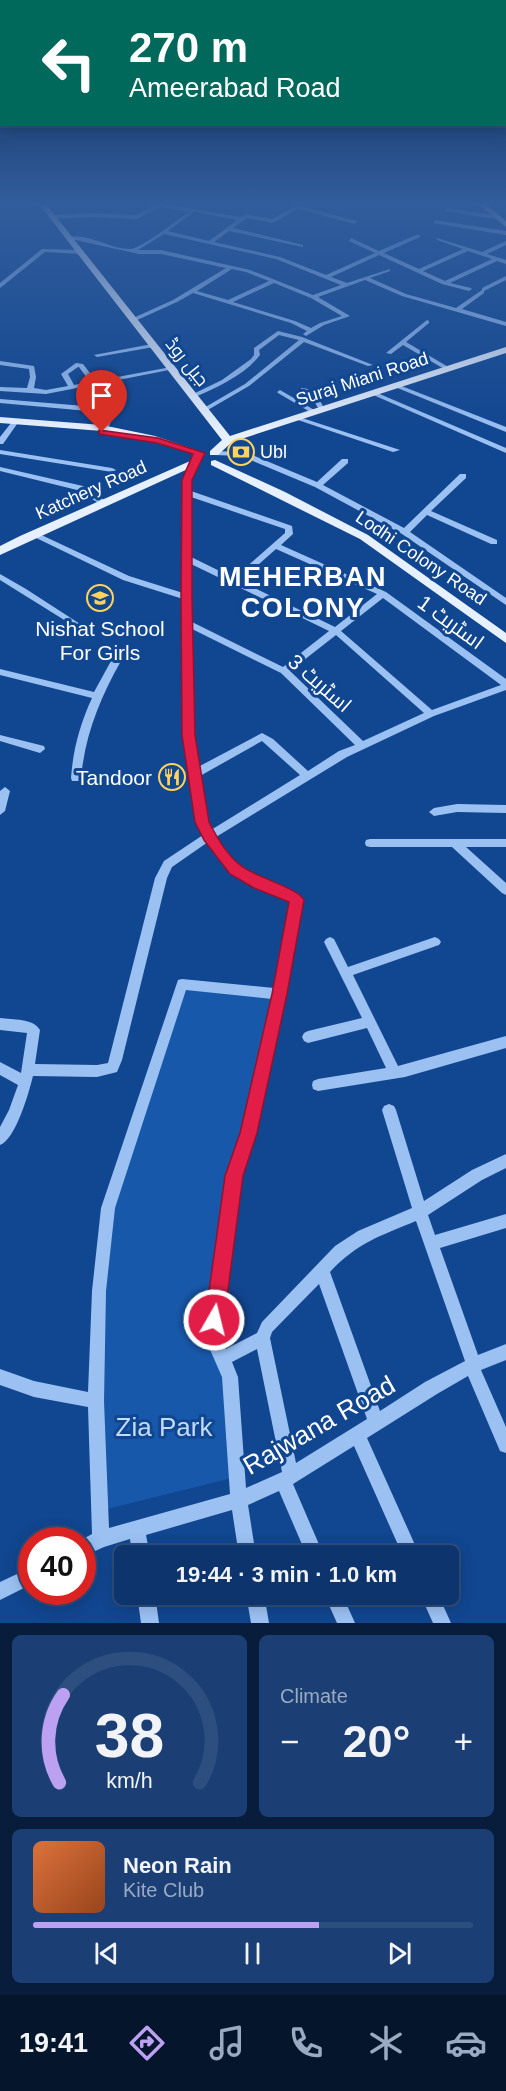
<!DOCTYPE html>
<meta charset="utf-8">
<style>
body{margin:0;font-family:Arial,Cairo,sans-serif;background:#1b3f74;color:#f1f3f6;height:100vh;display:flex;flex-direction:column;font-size:22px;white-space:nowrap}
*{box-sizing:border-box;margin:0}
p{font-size:20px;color:#9aaac2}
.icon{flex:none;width:33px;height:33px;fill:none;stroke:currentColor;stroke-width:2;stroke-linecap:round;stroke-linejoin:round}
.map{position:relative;height:1623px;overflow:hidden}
.panel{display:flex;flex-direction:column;gap:12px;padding:12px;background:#071d3b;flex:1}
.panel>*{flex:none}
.top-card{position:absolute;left:0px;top:0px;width:507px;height:126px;box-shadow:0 3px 15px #0003,0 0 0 2px #2d4f7f;background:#00695c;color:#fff;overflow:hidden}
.speed{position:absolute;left:18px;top:1527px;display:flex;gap:12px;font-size:30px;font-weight:700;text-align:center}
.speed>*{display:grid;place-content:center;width:78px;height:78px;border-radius:50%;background:#0d346c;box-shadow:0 3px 15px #0003,0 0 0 2px #2d4f7f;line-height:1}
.speed .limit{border:9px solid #d22;background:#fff;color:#111}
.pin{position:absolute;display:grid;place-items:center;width:51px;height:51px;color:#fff;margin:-62px -26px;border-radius:50% 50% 50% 0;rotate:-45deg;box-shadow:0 0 6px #0007}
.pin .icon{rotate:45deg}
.me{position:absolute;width:66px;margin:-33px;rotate:8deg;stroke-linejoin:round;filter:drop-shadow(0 0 4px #0008)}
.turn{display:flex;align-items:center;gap:21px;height:126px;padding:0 30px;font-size:27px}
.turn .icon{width:78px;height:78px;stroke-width:2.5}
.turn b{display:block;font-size:42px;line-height:51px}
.big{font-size:45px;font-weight:600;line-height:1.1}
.panel .tile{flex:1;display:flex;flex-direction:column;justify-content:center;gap:9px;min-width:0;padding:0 21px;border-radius:9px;background:#1b3f74}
.panel .dial{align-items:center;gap:0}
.dial svg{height:156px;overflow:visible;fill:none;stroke:#2d4f7f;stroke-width:7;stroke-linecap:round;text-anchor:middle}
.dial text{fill:#f1f3f6;stroke:none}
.song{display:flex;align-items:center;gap:18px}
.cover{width:72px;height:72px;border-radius:9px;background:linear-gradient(135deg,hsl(20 70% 55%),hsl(20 70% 35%))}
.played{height:6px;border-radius:3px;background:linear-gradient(90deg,#bca0f2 65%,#2d4f7f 65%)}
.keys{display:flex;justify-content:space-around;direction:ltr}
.heat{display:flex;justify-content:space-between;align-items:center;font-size:33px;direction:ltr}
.panel .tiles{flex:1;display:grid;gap:12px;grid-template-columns:1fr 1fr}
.tile:last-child{grid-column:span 2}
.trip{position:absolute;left:114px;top:1545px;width:345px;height:60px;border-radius:9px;background:#0d346c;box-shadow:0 3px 15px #0003,0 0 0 2px #2d4f7f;font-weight:600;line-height:60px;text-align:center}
.tab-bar{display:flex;height:96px;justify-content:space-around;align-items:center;background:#05152b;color:#9aaac2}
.tab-bar .icon{width:42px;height:42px}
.tab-bar .current{color:#bca0f2}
.tab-bar b{font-size:27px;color:#f1f3f6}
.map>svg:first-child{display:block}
</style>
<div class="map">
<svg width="506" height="1623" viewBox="0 0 506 1623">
<rect width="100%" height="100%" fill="#114690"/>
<path fill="#1858ab" d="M183 986 276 996 243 1137 233 1167 206 1339 225 1371 232 1478 103 1510 99 1398 110 1211Z"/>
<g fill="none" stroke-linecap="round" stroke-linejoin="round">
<path fill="#9bc1f3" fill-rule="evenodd" d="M156 204H166L241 217 246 214 272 219 297 205 357 221 355 224 298 209 273 223 247 218 233 228 303 245V247L229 231 214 242 280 257 326 275 375 253 349 241 351 238 379 251 416 235H420V237L384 253 419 269 463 249 437 240V238L482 252 506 241V245L487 254 506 260V264L497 261 450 283 471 288 472 289 469 291 442 284 379 255 331 277 347 283 390 269V271L370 278 406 294 456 308 482 290V288L506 276V280L484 291V293L462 309 506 322V326L402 296 365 280 318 297 350 316 324 325 306 336 303 334 307 331 291 323 193 293 177 302 135 321H131V319L173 300 226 268 161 254H139L66 238C86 231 110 249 130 249 141 249 178 219 189 212L160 207 137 219 91 217 52 219 49 217 52 215 91 213 136 215ZM194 212 237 220 209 241 168 231ZM164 234 276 259 341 285 313 295 250 270 161 250H138ZM468 251 492 259 445 281 423 271ZM232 269 246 272 269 281 228 300 197 291ZM274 283 311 298 342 316 320 323 311 328 295 321 233 302Z
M447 208 495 215 498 217 495 219 445 211Z
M435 220 506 231V235L433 223Z
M42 249 80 250 83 252 80 254 45 252 0 288V283Z
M427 320 429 321V323L406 342 450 368V370H446L403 345 391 354 386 353Z
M278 331 302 337 373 365 368 366 304 342 249 386 206 411H202V409L245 384 299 340 279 335 259 350 260 355C245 375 218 387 195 397H191V395L222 380 251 359 254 355V348Z
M152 344 154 345V347L97 357 94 355Z
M0 361 34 366 36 377 34 388 46 390 68 386 61 374 76 363 83 364 96 381 171 367 174 369 98 384 117 411 106 431H103L99 429 110 413 0 403V399L109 408 92 385 46 394 0 391V387L27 388 30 377 29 369 0 365ZM78 367H79L90 382 74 385 68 374Z
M395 385H399L506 427V432L395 387Z
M301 388C314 388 320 400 325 410L324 411H320L312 398 301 390Z
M280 390 316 411 317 412 312 413 278 393 277 392Z
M371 392H375L506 448V453L371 394Z
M295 417H299L400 450 393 452 295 419Z
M11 423 17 424 3 444H0V437Z
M0 450 112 468 116 470 112 472 0 454Z
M211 451 245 452 317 482 342 459H348V463L323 485 404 528 460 474H466V478L431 511 497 540V544H491L427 515 410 532 506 598V605L402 534 315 487 241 456 214 455H211Z
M194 459 201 461 191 480V491L292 526 293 534 281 545 386 592 506 679V690L434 716 347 757 216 837 239 867 263 881 297 893 303 900 285 994 256 1133 241 1176 221 1334 226 1349 257 1333 262 1322 335 1246 358 1231 412 1208 382 1110 384 1106 389 1104 394 1106 396 1110 424 1201 472 1170 506 1154V1168L482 1180 428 1215 435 1235 506 1214V1228L440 1248 478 1355 506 1344V1360L481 1370 506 1427V1453L500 1451 468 1376 437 1394 367 1438 420 1556H403L354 1446 293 1484 324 1556H307L279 1491 248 1505 256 1556H239L232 1510 146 1535 150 1556H132L130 1539 104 1547 82 1557V1540H81L92 1534 88 1407 34 1397 0 1385V1369L34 1381 88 1392 92 1291 101 1208 178 980 182 979 274 988 291 901 255 887 231 873 208 842 172 867 167 878 122 1060 117 1072 97 1077 33 1076C29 1092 16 1139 0 1145V1127L9 1110 18 1085 0 1075V1062L21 1073 27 1033 0 1030V1018C13 1020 33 1018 40 1030L35 1064 97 1065 108 1063 155 878 164 861 203 835 197 822 183 735V599L123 580 28 534 29 532H35L129 576 183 593V480ZM191 497 285 529V533L234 578 191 557ZM276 549 377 594 335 627 240 581ZM191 564 329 631 283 667 192 622ZM383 598 501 685 432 710 341 631ZM192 629 281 673 355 745 339 751 308 771 273 739 262 733 198 767 193 735ZM336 635 424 713 363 741 290 671ZM262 741 300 775 211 830 207 822 200 776ZM186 990 272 999 242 1133 227 1176 205 1334 208 1345 222 1377 230 1494 109 1528 104 1401 106 1291 115 1208ZM416 1221 465 1361 425 1382 380 1411 330 1272C357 1243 380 1236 416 1221ZM319 1284 367 1419 296 1463 270 1338 272 1332ZM257 1349 282 1472 246 1488 238 1377 232 1362Z
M0 467 83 486 109 503 108 505H102L77 490 0 471Z
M0 574 26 589 94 633 90 636 0 580Z
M116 658 121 661C100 698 85 735 81 778L80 781H72L71 778C73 750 80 724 92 698L0 675V669L94 692 111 661Z
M0 735 44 746 45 749 40 753 0 741Z
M5 787 10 791 5 811 0 815V791Z
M457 804 506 805V813L457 812 434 816 429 812 434 808Z
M370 839H506V847H466L506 883V895L502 893 452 847H370L366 846 365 843 366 840Z
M330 937 334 939 348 967 435 937 439 939 441 942 439 945 353 975 398 1066 506 1036V1048L405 1077 318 1091 313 1089 312 1085 313 1081 318 1079 386 1068 367 1028 308 1043 304 1041 302 1037 304 1033 308 1031 362 1018 324 942 326 939Z
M32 1567V1584L0 1600V1582Z
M137 1594H155L159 1623H141Z
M246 1594H264L269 1623H251Z
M324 1594H342L355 1623H337Z
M420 1594H438L451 1623H433Z"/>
<path fill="#e7f0ff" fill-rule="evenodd" d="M39 204H46L230 436 506 347V353L232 442 218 455H210V451L222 440Z
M478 204H486L506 221V227Z
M0 417 102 425 155 436 205 453 200 456 149 441 102 431 0 423Z
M197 458 201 459V463L0 555V546L20 536Z
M215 460 285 492 368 535 506 633V643L360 539 211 465V461Z"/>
</g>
<path fill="#1a5097" d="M52 204H135V207H54Z"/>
<linearGradient id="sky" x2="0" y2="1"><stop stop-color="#09264f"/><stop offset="0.47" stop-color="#325d9c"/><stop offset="1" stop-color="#325d9c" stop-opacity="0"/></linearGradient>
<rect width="506" height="432" fill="url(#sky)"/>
<path fill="#e11d48" stroke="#92132f" stroke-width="1.5" d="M99 430 158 438 205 453 192 480V597L195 735 209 822C216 836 229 858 243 867 258 878 298 888 304 900L287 994 257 1133 243 1176 224 1320 221 1327 214 1329 208 1327 205 1320 225 1176 240 1133 272 994 289 902 254 888 230 874 204 840 195 822 182 735 181 597 182 480 193 454 157 443 99 434Z"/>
<defs>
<symbol id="bank-ring" viewBox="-11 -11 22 22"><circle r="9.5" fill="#114690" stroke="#ffd35d" stroke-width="1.5"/><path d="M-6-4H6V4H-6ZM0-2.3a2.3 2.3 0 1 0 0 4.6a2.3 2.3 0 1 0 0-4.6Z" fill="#ffd35d"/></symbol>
<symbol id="school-ring" viewBox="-11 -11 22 22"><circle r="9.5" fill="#114690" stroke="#ffd35d" stroke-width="1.5"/><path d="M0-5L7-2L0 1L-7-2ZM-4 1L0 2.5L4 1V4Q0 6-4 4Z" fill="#ffd35d"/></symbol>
<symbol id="restaurant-ring" viewBox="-11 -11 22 22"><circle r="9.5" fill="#114690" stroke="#ffd35d" stroke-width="1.5"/><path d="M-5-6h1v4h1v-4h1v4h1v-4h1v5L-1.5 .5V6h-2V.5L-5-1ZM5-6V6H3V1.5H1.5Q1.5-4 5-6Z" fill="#ffd35d"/></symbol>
</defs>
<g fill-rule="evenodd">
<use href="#bank-ring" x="226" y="437" width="30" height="30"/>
<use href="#school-ring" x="85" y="583" width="30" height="30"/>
<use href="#restaurant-ring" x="157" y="762" width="30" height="30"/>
</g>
<g text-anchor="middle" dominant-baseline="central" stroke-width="6" stroke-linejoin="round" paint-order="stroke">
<g font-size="18" fill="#fff" stroke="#114690">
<text transform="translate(187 362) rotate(51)">جیل روڈ</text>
<text transform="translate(362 379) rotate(-18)">Suraj Miani Road</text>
<text transform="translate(91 490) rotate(-24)">Katchery Road</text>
<text transform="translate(421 558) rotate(34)">Lodhi Colony Road</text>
</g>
<g font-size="18" fill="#fff" stroke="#114690" text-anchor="start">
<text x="260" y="452">Ubl</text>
</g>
<g font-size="21" fill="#fff" stroke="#114690">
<text transform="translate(451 622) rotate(36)">اسٹریٹ 1</text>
<text transform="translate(320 683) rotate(41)">اسٹریٹ 3</text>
</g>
<g font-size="21" fill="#fff" stroke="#114690">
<text x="100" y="628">Nishat School<tspan x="100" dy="24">For Girls</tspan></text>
<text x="152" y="777" text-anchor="end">Tandoor</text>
</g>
<g font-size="26" fill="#fff" stroke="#114690">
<text transform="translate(319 1425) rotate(-30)">Rajwana Road</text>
</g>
<g font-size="26" fill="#c3dcfd" stroke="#114690">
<text x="164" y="1427">Zia Park</text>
</g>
<g font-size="27" font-weight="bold" letter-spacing="1.5" fill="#fff" stroke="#114690">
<text x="303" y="577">MEHERBAN<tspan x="303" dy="31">COLONY</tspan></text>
</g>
</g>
</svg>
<div class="speed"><div class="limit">40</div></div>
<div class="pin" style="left:102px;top:432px;background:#d93025"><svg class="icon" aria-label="arrive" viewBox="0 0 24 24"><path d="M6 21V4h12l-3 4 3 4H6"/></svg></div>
<svg class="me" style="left:214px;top:1320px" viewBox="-20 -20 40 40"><circle r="17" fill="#e11d48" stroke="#fff" stroke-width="3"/><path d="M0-11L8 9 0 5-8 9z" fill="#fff"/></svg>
<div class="trip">19:44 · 3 min · 1.0 km</div>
<div class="top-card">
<div class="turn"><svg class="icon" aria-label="left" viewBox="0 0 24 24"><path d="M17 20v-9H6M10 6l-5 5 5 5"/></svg><div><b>270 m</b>Ameerabad Road</div></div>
</div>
</div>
<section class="panel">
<div class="tiles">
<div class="tile dial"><svg viewBox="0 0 100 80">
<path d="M14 69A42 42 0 1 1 86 69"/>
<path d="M14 69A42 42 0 0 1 16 24" stroke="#bca0f2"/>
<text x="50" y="56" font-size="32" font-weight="700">38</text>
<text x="50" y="72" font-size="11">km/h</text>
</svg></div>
<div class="tile"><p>Climate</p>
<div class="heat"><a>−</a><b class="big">20°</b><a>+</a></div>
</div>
<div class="tile">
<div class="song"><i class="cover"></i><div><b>Neon Rain</b><p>Kite Club</p></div></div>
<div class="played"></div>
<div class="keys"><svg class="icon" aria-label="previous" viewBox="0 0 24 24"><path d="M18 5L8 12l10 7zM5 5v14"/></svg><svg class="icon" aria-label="pause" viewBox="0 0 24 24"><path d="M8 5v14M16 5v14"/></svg><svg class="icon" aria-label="next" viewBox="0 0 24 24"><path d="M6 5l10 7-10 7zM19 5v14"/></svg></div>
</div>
</div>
</section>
<nav class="tab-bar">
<b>19:41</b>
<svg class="icon current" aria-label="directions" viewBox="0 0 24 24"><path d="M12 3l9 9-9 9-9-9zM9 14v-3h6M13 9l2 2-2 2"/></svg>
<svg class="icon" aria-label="music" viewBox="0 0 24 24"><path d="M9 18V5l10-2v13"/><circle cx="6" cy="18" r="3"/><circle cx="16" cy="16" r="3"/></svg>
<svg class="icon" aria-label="phone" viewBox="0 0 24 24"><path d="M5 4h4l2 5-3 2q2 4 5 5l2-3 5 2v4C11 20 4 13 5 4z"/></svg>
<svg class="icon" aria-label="climate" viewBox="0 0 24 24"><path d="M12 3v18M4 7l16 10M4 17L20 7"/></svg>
<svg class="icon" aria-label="car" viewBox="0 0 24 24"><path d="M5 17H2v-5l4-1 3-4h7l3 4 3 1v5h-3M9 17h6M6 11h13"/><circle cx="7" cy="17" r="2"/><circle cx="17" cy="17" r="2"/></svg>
</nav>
